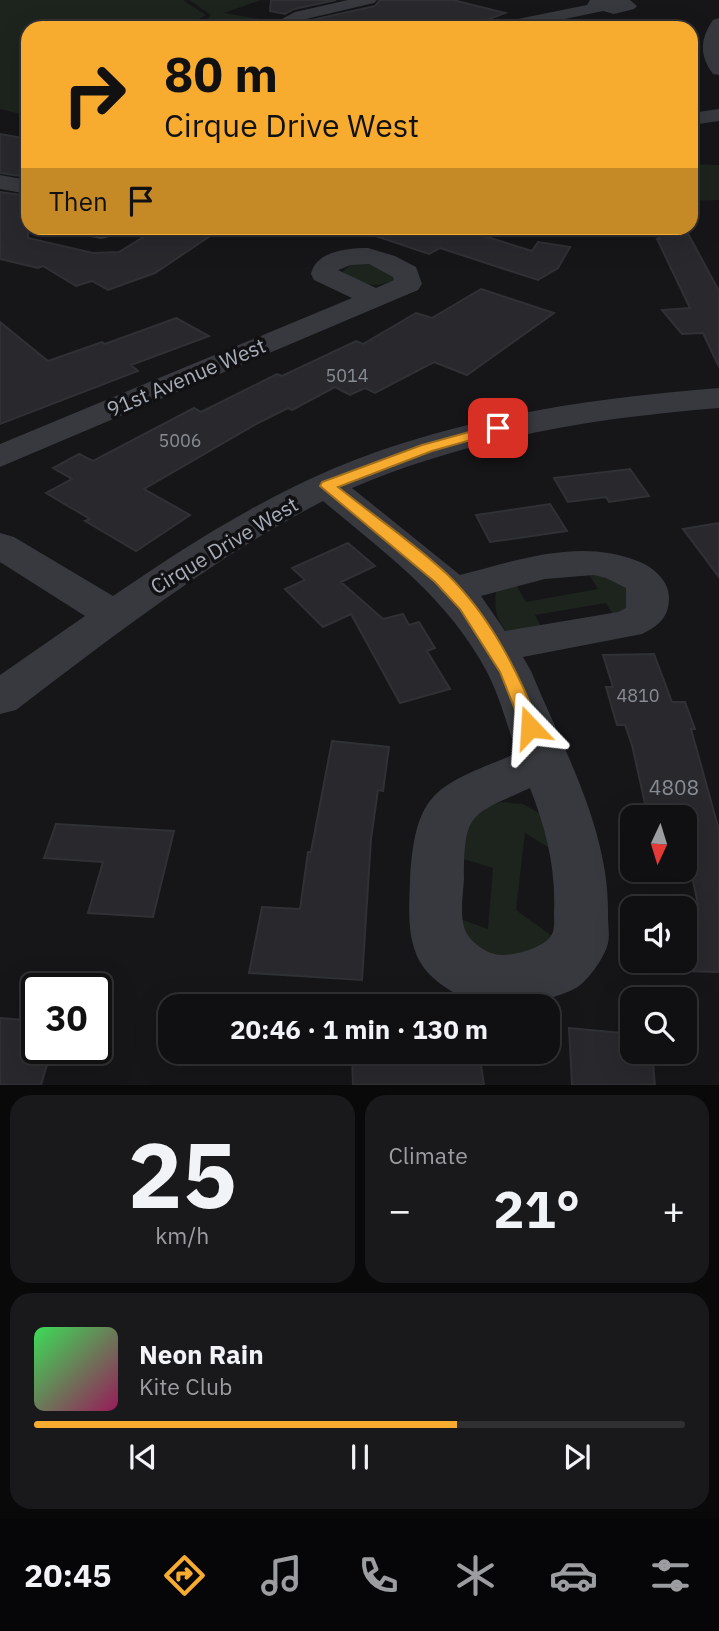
<!DOCTYPE html>
<meta charset="utf-8">
<style>
body{margin:0;font-family:"IBM Plex Sans",sans-serif;background:#19191c;color:#f1f3f6;height:100vh;display:flex;flex-direction:column;font-size:26px;white-space:nowrap}
*{box-sizing:border-box;margin:0}
p{font-size:23px;color:#9c9da0}
.icon{flex:none;width:38px;height:38px;fill:none;stroke:currentColor;stroke-width:2;stroke-linecap:round;stroke-linejoin:round}
.map{position:relative;height:1085px;overflow:hidden}
.side{display:flex;flex-direction:column;gap:10px;padding:10px;background:#09090a;flex:1}
.side>*{flex:none}
.top-card{position:absolute;left:21px;top:21px;width:677px;height:214px;border-radius:21px;box-shadow:0 7px 28px #0002,0 0 0 2px #303033;background:#f7ac30;color:#111;overflow:hidden}
.needle{width:46px;rotate:184deg}
.fabs{position:absolute;left:620px;top:805px;display:grid;gap:14px}
.fabs a{display:grid;place-items:center;width:77px;height:77px;border-radius:14px;background:#101013;box-shadow:0 7px 28px #0002,0 0 0 2px #303033;font-size:35px}
.speed{position:absolute;left:21px;top:973px;display:flex;gap:14px;font-size:35px;font-weight:700;text-align:center}
.speed>*{display:grid;place-content:center;width:91px;height:91px;border-radius:50%;background:#101013;box-shadow:0 7px 28px #0002,0 0 0 2px #303033;line-height:1}
.speed .limit{border:4px solid #111;border-radius:10px;background:#fff;color:#111}
.pin{position:absolute;display:grid;place-items:center;width:60px;height:60px;color:#fff;margin:-30px;border-radius:14px;box-shadow:0 4px 10px #0006}
.me{position:absolute;width:77px;margin:-38px;rotate:340deg;stroke-linejoin:round;filter:drop-shadow(0 0 5px #0008)}
.turn{display:flex;align-items:center;gap:24px;height:147px;padding:0 28px;font-size:32px}
.turn .icon{width:91px;height:91px;stroke-width:2.5}
.turn b{display:block;font-size:49px;line-height:60px}
.then{display:flex;align-items:center;height:66px;padding:0 28px;background:#0003;gap:14px;font-size:26px}
.big{font-size:52px;font-weight:700;line-height:1.1}
.side .tile{flex:1;display:flex;flex-direction:column;justify-content:center;gap:10px;min-width:0;padding:0 24px;border-radius:21px;background:#19191c}
.side .dial{align-items:center;gap:0}
.dial b{font-size:91px;line-height:1}
.song{display:flex;align-items:center;gap:21px}
.cover{width:84px;height:84px;border-radius:10px;background:linear-gradient(135deg,hsl(130 70% 55%),hsl(330 70% 35%))}
.played{height:7px;border-radius:4px;background:linear-gradient(90deg,#f7ac30 65%,#303033 65%)}
.keys{display:flex;justify-content:space-around;direction:ltr}
.heat{display:flex;justify-content:space-between;align-items:center;font-size:38px;direction:ltr}
.side .tiles{flex:1;display:grid;gap:10px;grid-template-columns:1fr 1fr}
.tile:last-child{grid-column:span 2}
.trip{position:absolute;left:158px;top:994px;width:402px;height:70px;border-radius:21px;background:#101013;box-shadow:0 7px 28px #0002,0 0 0 2px #303033;font-weight:700;line-height:70px;text-align:center}
.dock{display:flex;height:112px;justify-content:space-around;align-items:center;background:#060608;color:#9c9da0}
.dock .icon{width:49px;height:49px}
.dock .active{color:#f7ac30}
.dock b{font-size:32px;color:#f1f3f6}
.map>svg:first-child{display:block}
</style>
<div class="map">
<svg width="719" height="1085" viewBox="0 0 719 1085">
<rect width="100%" height="100%" fill="#161619"/>
<path fill="#1c241d" d="M0 0H183L206 15 184 28H28V116L0 109Z
M189 0H261L224 13 277 22 264 27 240 20 203 23 211 15Z
M691 164 719 165V200L691 201Z
M355 262 371 264 397 279C376 288 361 288 342 272Z
M585 568 614 572 640 599 615 618 606 603 535 615 543 630 507 632C496 620 494 607 496 592L514 581 526 602 598 589Z
M500 802 523 804 539 813 564 857 525 833 516 910 559 941 494 968 449 915 488 929 493 868 447 854 465 816Z"/>
<path fill="#29292d" stroke="#303135" stroke-width="2" d="M271 0H336L294 9 285 14 270 11Z
M380 0H453L505 13 466 28H345L312 20 375 6Z
M0 134 28 139V177L0 173Z
M0 192 28 196V238L93 253 119 252 158 228H222L155 273 108 290 92 281 76 286 43 266 38 268 0 259Z
M365 228H481L471 232 532 251 538 242 570 247 558 268 538 280 440 248 429 254 364 232Z
M651 228H685L719 291V367L703 333 682 334 662 310 690 308 657 239H660Z
M481 289 554 313 467 375 434 362 375 393 365 388 350 395 335 387 292 410 288 408 258 423 144 489 190 515 136 551 85 521 90 519 46 493 72 479 53 468 79 454 93 461 194 408 201 412 277 374 282 376 356 341 363 344 416 313 432 318Z
M176 318 209 336 131 365 138 371 0 424V322L48 361 102 342 105 344Z
M630 469 649 496 609 502 606 497 568 502 554 478Z
M550 504 567 531 490 542 476 515Z
M719 523V577L683 529Z
M348 543 375 566 341 582 383 619 403 614 409 625 419 622 435 648 427 651 450 689 400 703 351 614 323 627 285 589 305 580 292 568Z
M654 654 672 702H685L695 729H691L719 830V972L684 971V904H698L684 840V817H648L632 745 625 725H617L606 687H613L603 655Z
M332 741 389 747 383 791 378 790 371 839 362 980 249 973 262 907 300 909 308 852H311Z
M56 824 174 831 153 917 88 913 103 862 44 858Z
M0 1018 37 1021V1048H52L41 1085H0Z
M569 1028 632 1034V1052H652L655 1085H572Z
M428 1052H479L484 1085H353L352 1056Z"/>
<g fill="none" stroke-linecap="round" stroke-linejoin="round">
<path fill="#37393e" fill-rule="evenodd" d="M348 0H377L374 3 306 19 286 28H265L295 12Z
M590 0H630L637 6 634 9 614 14 603 11 522 28H490L498 23 587 5Z
M719 18V75L713 74C699 55 700 39 713 20Z
M719 109V121L691 125V113Z
M0 175 28 180V194L0 189Z
M66 228H130L127 233 101 239 69 233Z
M368 248 395 256 416 267 422 284 418 290 0 467V444L352 298 314 280 311 274C316 251 347 248 368 248ZM369 264 393 277 394 280 376 288 338 270 351 265Z
M719 388V408C592 418 470 438 352 488L460 575C518 560 581 537 640 562 654 568 669 581 669 598 669 618 658 626 642 634L523 657 531 671C563 749 610 830 608 916 608 925 610 935 608 943 605 957 587 983 574 989 557 998 511 1010 492 1006 466 1001 440 988 424 968 406 944 409 909 410 881 415 787 439 786 517 753 507 726 500 697 487 672 448 598 386 554 323 501 213 558 115 635 16 710L0 714V675L85 616 0 562V533L14 537 113 596C176 553 241 511 310 479 438 420 580 399 719 388ZM594 575 606 578 626 588V608L618 612 505 631 481 596 545 579ZM530 788C546 829 556 868 554 913 554 919 555 929 552 934 546 948 509 958 495 954 485 952 476 945 469 937 458 923 463 896 464 879 464 811 471 815 530 788Z"/>
</g>
<path fill="#f7ac30" stroke="#a1701f" stroke-width="2" d="M498 424 505 428 503 431 432 451 338 487C374 516 414 543 448 575 491 617 518 672 540 727L537 732H524L500 672 460 609 435 582 320 486 322 482 422 445Z"/>
<g text-anchor="middle" dominant-baseline="central" stroke-width="7" stroke-linejoin="round" paint-order="stroke">
<g font-size="18" fill="#888c95">
<text x="347" y="375">5014</text>
<text x="180" y="440">5006</text>
<text x="638" y="695">4810</text>
</g>
<g font-size="21" fill="#a8aeb9" stroke="#111114">
<text transform="translate(186 377) rotate(-23)">91st Avenue West</text>
<text transform="translate(224 545) rotate(-31)">Cirque Drive West</text>
</g>
<g font-size="21" fill="#888c95">
<text x="674" y="787">4808</text>
</g>
</g>
</svg>
<div class="fabs">
<a><svg class="needle" viewBox="-14 -14 28 28"><path d="M0-13l5 13h-10z" fill="#e53935"/><path d="M0 13l5-13h-10z" fill="#9c9da0"/></svg></a>
<a><svg class="icon" aria-label="sound" viewBox="0 0 24 24"><path d="M4 9h4l5-4v14l-5-4H4zM17 9q2 3 0 6"/></svg></a>
<a><svg class="icon" aria-label="search" viewBox="0 0 24 24"><circle cx="10" cy="10" r="6"/><path d="M15 15l6 6"/></svg></a>
</div>
<div class="speed"><div class="limit">30</div></div>
<div class="pin" style="left:498px;top:428px;background:#d93025"><svg class="icon" aria-label="arrive" viewBox="0 0 24 24"><path d="M6 21V4h12l-3 4 3 4H6"/></svg></div>
<svg class="me" style="left:530px;top:727px" viewBox="-20 -20 40 40"><path d="M0-17L14 15 0 8-14 15z" fill="#f7ac30" stroke="#fff" stroke-width="4"/></svg>
<div class="trip">20:46 · 1 min · 130 m</div>
<div class="top-card">
<div class="turn"><svg class="icon" aria-label="right" viewBox="0 0 24 24"><path d="M7 20v-9h11M14 6l5 5-5 5"/></svg><div><b>80 m</b>Cirque Drive West</div></div>
<div class="then">Then<svg class="icon" aria-label="arrive" viewBox="0 0 24 24"><path d="M6 21V4h12l-3 4 3 4H6"/></svg></div>
</div>
</div>
<section class="side">
<div class="tiles">
<div class="tile dial"><b>25</b><p>km/h</p></div>
<div class="tile"><p>Climate</p>
<div class="heat"><a>−</a><b class="big">21°</b><a>+</a></div>
</div>
<div class="tile">
<div class="song"><i class="cover"></i><div><b>Neon Rain</b><p>Kite Club</p></div></div>
<div class="played"></div>
<div class="keys"><svg class="icon" aria-label="previous" viewBox="0 0 24 24"><path d="M18 5L8 12l10 7zM5 5v14"/></svg><svg class="icon" aria-label="pause" viewBox="0 0 24 24"><path d="M8 5v14M16 5v14"/></svg><svg class="icon" aria-label="next" viewBox="0 0 24 24"><path d="M6 5l10 7-10 7zM19 5v14"/></svg></div>
</div>
</div>
</section>
<nav class="dock">
<b>20:45</b>
<svg class="icon active" aria-label="directions" viewBox="0 0 24 24"><path d="M12 3l9 9-9 9-9-9zM9 14v-3h6M13 9l2 2-2 2"/></svg>
<svg class="icon" aria-label="music" viewBox="0 0 24 24"><path d="M9 18V5l10-2v13"/><circle cx="6" cy="18" r="3"/><circle cx="16" cy="16" r="3"/></svg>
<svg class="icon" aria-label="phone" viewBox="0 0 24 24"><path d="M5 4h4l2 5-3 2q2 4 5 5l2-3 5 2v4C11 20 4 13 5 4z"/></svg>
<svg class="icon" aria-label="climate" viewBox="0 0 24 24"><path d="M12 3v18M4 7l16 10M4 17L20 7"/></svg>
<svg class="icon" aria-label="car" viewBox="0 0 24 24"><path d="M5 17H2v-5l4-1 3-4h7l3 4 3 1v5h-3M9 17h6M6 11h13"/><circle cx="7" cy="17" r="2"/><circle cx="17" cy="17" r="2"/></svg>
<svg class="icon" aria-label="filters" viewBox="0 0 24 24"><path d="M4 7h16M4 17h16"/><circle cx="9" cy="7" r="2"/><circle cx="15" cy="17" r="2"/></svg>
</nav>
